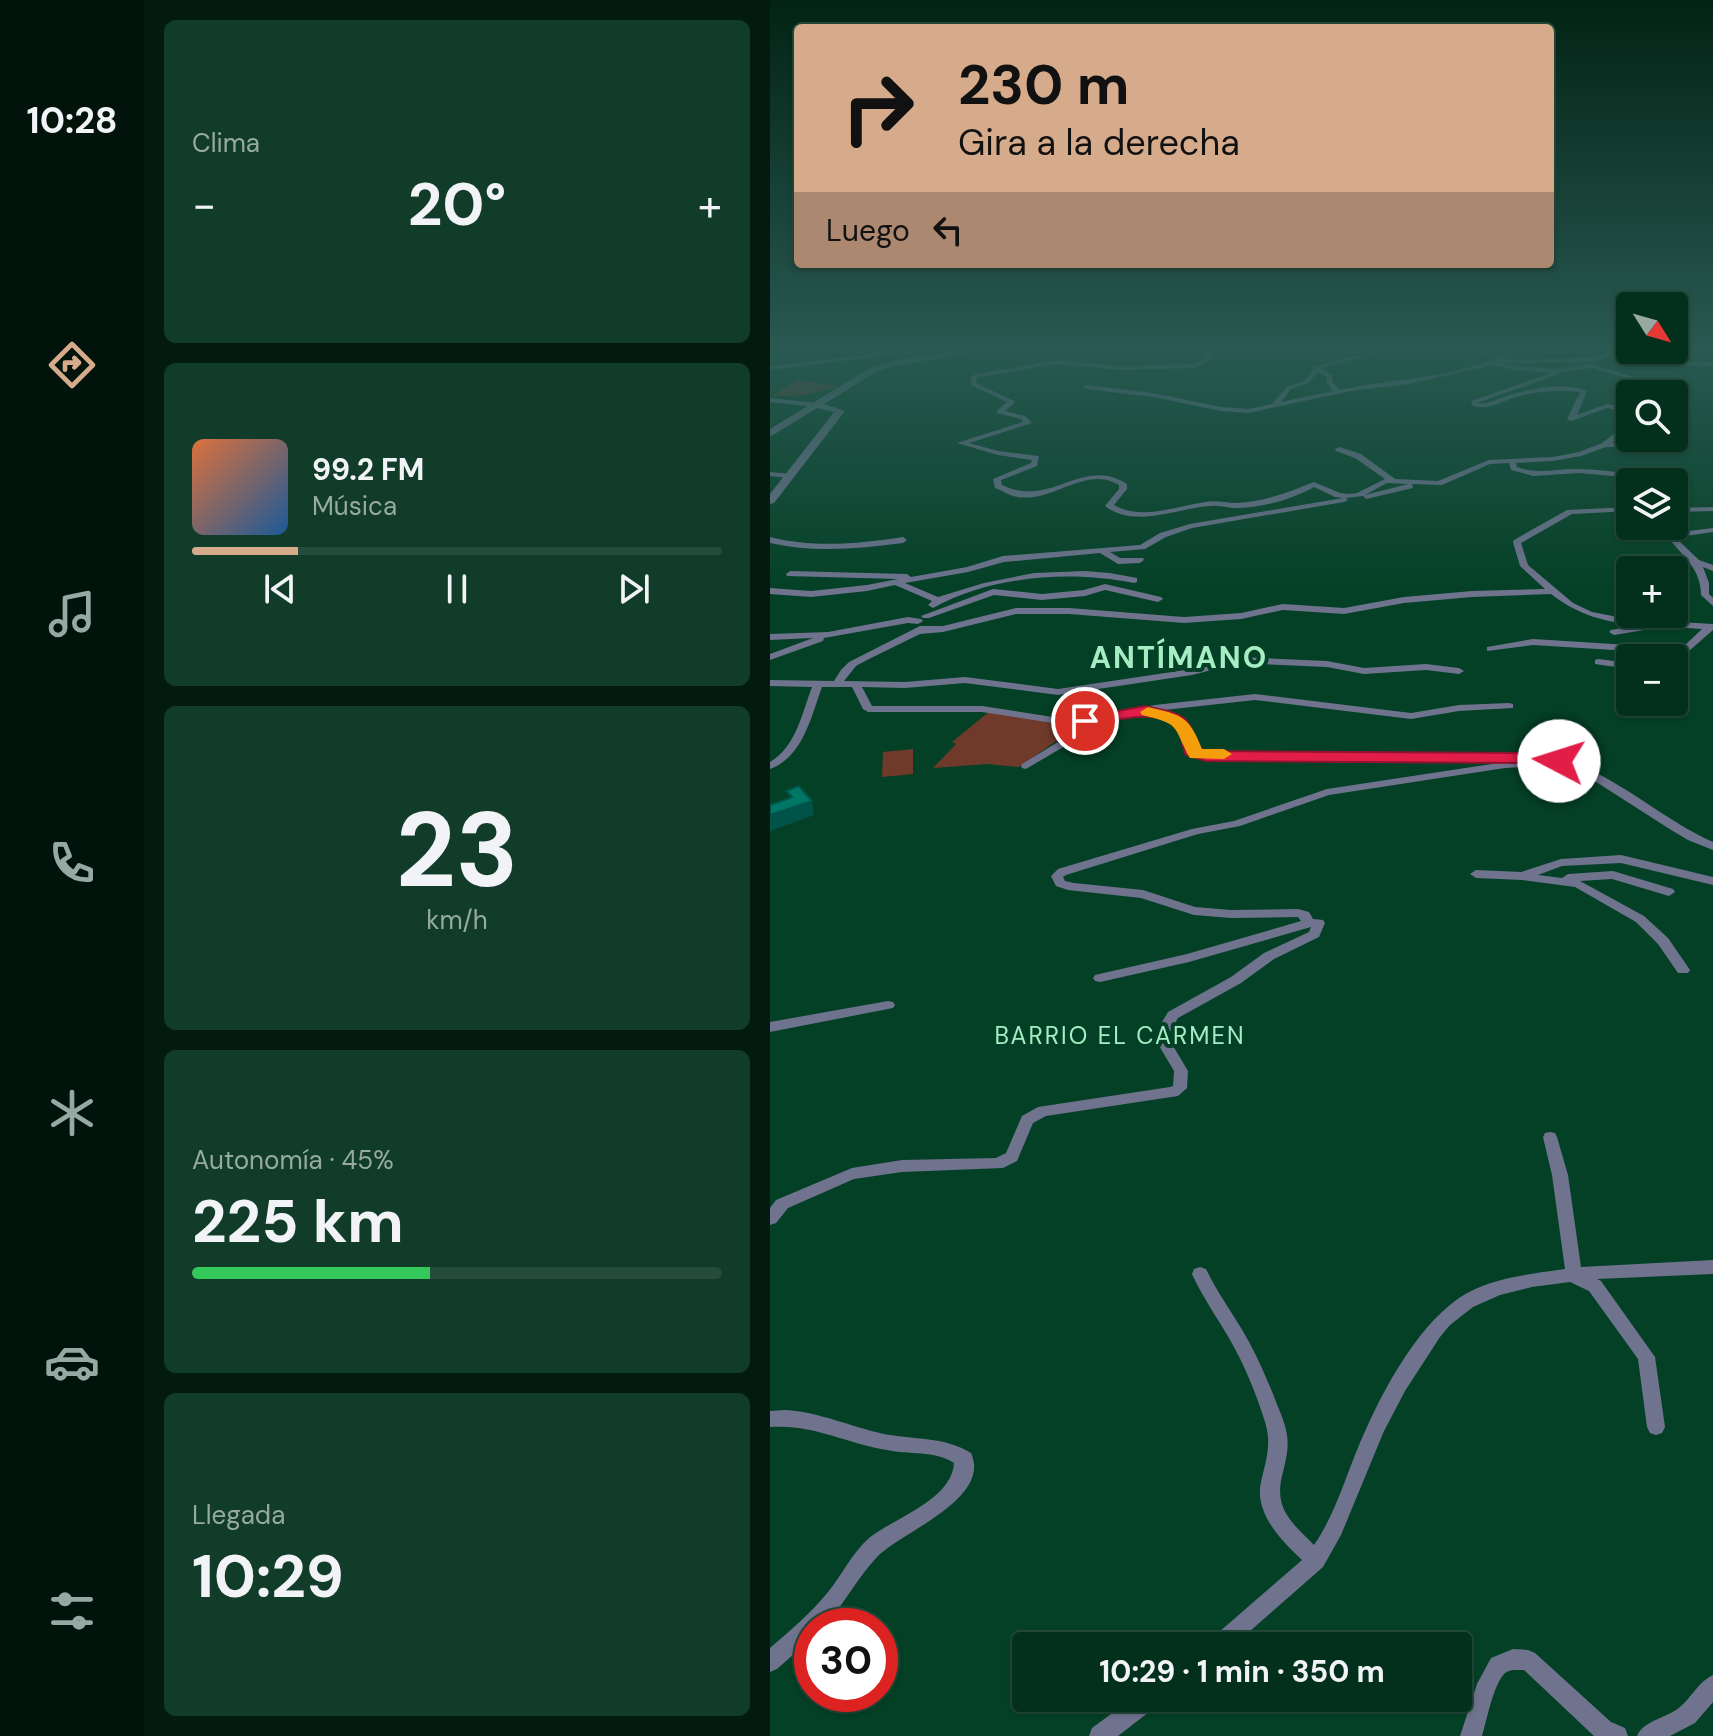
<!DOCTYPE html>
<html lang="es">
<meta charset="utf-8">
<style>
body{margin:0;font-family:"DM Sans",sans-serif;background:#113c29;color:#f1f3f6;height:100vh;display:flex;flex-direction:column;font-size:30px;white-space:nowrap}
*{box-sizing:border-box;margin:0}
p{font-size:26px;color:#97a9a3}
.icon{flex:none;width:44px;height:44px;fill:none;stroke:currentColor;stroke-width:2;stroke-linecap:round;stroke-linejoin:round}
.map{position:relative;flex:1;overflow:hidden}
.side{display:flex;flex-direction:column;gap:20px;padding:20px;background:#021a0f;width:626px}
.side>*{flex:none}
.banner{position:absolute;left:24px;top:24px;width:760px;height:244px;border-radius:8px;box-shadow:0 2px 6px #0004,0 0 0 2px #244b3b;background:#d6ab8b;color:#111;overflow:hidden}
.needle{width:52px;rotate:127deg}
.tools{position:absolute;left:846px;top:292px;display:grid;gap:16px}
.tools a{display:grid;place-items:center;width:72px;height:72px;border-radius:8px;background:#03301c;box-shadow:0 2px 6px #0004,0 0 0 2px #244b3b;font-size:40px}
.speed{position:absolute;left:24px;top:1608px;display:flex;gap:16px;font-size:40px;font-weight:700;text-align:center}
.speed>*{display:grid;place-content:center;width:104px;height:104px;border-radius:50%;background:#03301c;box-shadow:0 2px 6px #0004,0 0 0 2px #244b3b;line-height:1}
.speed .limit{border:12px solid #d22;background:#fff;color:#111}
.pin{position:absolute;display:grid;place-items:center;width:68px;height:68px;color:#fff;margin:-34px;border:4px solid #fff;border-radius:50%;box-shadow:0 2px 8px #0007}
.me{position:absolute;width:88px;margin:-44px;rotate:275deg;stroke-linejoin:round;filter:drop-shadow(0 0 6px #0008)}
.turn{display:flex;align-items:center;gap:28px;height:168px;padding:0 32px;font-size:36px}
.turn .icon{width:104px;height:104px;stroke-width:2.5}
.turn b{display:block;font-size:56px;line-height:68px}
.then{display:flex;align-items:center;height:76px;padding:0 32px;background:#0003;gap:16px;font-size:30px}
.big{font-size:60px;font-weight:700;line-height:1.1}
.side .widget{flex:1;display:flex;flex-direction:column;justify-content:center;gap:12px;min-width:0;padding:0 28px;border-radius:12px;background:#113c29}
.side .dial{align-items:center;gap:0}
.dial b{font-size:104px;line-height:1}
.song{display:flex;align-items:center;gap:24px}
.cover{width:96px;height:96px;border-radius:12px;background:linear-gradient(135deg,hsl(20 70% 55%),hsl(210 70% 35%))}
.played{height:8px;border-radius:4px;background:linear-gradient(90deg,#d6ab8b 20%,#244b3b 20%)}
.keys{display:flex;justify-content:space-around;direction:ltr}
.heat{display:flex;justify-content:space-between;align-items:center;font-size:44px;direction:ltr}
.charge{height:12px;border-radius:6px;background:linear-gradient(90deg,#34c759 45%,#244b3b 0)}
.trip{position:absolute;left:242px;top:1632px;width:460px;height:80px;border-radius:8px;background:#03301c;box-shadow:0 2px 6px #0004,0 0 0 2px #244b3b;font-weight:700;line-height:80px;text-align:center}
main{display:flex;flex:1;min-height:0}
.menu{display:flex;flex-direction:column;width:144px;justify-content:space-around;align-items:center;background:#01130b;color:#97a9a3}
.menu .icon{width:56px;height:56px}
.menu .active{color:#d6ab8b}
.menu b{font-size:36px;color:#f1f3f6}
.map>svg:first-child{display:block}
</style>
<main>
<nav class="menu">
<b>10:28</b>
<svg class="icon active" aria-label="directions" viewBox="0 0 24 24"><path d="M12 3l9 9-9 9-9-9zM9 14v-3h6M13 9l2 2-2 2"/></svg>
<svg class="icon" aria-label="music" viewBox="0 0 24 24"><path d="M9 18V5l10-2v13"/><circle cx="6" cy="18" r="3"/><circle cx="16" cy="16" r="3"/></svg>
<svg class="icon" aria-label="phone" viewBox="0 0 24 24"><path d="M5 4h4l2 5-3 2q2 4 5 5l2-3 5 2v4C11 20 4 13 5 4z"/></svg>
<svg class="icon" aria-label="climate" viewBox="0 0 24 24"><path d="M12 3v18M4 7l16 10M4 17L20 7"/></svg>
<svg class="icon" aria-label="car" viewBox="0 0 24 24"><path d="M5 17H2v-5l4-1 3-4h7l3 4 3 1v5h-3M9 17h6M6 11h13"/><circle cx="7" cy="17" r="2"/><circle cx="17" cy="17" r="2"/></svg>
<svg class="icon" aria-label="filters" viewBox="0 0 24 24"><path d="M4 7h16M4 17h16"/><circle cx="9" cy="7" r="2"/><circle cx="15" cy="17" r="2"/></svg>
</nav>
<section class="side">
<div class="widget"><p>Clima</p>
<div class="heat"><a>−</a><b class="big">20°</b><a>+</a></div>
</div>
<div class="widget">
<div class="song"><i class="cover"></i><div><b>99.2 FM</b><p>Música</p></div></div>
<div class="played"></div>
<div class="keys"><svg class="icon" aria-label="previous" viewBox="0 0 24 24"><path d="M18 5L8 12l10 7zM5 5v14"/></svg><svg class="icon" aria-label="pause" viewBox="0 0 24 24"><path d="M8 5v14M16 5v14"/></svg><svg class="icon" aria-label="next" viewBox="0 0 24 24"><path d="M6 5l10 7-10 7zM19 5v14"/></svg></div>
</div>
<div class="widget dial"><b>23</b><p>km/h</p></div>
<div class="widget"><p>Autonomía · 45%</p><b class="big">225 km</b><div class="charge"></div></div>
<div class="widget"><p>Llegada</p><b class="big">10:29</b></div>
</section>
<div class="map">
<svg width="943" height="1736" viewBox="0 0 943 1736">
<rect width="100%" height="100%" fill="#044026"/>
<path fill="#6f3a2a" d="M29 380 70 386 35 395 1 396Z
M220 711 306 727 249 767 217 764 163 768 186 744 182 742Z
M143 749V774L112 777 113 752Z"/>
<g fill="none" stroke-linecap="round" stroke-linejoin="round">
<path fill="#6f738e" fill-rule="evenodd" d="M163 347H184L0 370V366Z
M404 347H416L448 356 425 368 350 370 286 364 210 377 207 378 206 383 244 401V403L235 411 255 416 262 423 199 443 228 451 269 456 267 466 231 480 232 485C281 509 313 455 357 484V489L344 505C371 521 407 506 435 502 446 500 456 503 466 503 494 502 519 492 544 482L570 493 579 494 587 493 615 479 585 458 566 451 565 449 569 447 591 454 625 479 668 481 719 460 783 457 809 452 832 443 860 422V428L842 443C852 443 859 438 869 438L854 447H836L811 456 783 461 746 463 747 467C767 475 788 468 809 469 845 470 879 478 915 476L919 478 915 480 899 481 809 473 763 476 741 470 739 463 720 464 672 485 642 484 643 488 596 499 593 496 576 498 578 500 574 502 422 528 396 537 375 549 340 552 350 558H373L374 560 370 563 348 564 330 553 234 562 198 572 135 583 168 597 214 583 264 573 315 571 340 573 367 578V582L364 583C299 570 221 576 163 608L158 605 162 601 125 585 97 591 41 597 0 594V588L41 591 97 585 128 579 17 576 16 574 20 571 137 574 141 577 197 567 233 556 370 545 390 533 420 524 573 498 565 497 544 487C521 500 491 508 465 508 457 508 448 505 440 506 407 508 365 529 335 506L349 489V485C345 483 342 481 337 480 307 473 276 505 243 496 237 494 231 490 225 488L223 479 261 463 262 460 228 455 187 443 253 422 251 419 227 413V411L237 402 201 385V377L206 374 286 360 350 366 424 364 439 356ZM617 483 638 484 595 495Z
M583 347H608L620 350 551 368 562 375V381L569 390C624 378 683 379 735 354L737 347H743L740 356 735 359 824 358 850 347H859L850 352C870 359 871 350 890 350L869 358 877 361 943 362V366L876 365 845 354 825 362 732 363 746 366 785 369 822 364 885 384 880 385 822 368 790 372 789 374 707 403C719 405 726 399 737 396 759 388 795 382 817 391L807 415 837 404 860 409V413L837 408 801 421 797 419 810 392C789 390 766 391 746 397 730 402 720 410 703 406L701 401 782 373 746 370 723 365 639 384 581 391 478 413 451 411 383 397 316 389 313 387 316 385 383 393 451 407 478 409 502 404 517 387 534 381 543 370V367L606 351ZM548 372 557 377 556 381 563 391 511 402 521 389 538 383Z
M679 347H696L718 352 715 354Z
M0 398 46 403 49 405 46 407 0 402Z
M904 420 908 422 911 440 907 442 903 438Z
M0 472 20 474 24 476 20 478 0 476Z
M860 507V511L802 514 751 543 758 565 803 603 822 612 858 619 943 624V630L919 651 907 654 763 645 717 651V647L763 639 907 648 913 647 932 629 871 625 876 628 874 630 844 635 839 632 841 630 871 625C836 623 808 615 781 594L702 597 634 603 574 614 513 610 471 619 414 623 299 614H246L173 632 150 634 97 660 86 666 74 681 135 682 195 677 288 689 422 669 469 657 557 661 594 668 656 664 689 668 694 671 689 674 656 670 594 674 557 667 469 663 422 675 288 695 195 683 135 688 92 687 102 706H212L289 718H315L385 705 485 694 641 713 689 705 739 703 743 704V708L689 711 641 719 485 700 385 711C411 719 421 720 427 749L437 753 735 755 740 758 739 760 436 759 418 753 412 732 399 722 374 713 328 722 330 724 329 726 256 769 252 768 251 766 252 764 319 723 289 724 212 712H98L93 709 82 687H52C41 717 33 757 0 769V762C26 747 32 713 42 687L0 686V680L64 681 71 670 79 662 150 626H173L246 608H299L414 617 471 613 513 604 574 608 634 597 702 591 775 589 750 566 743 542 744 540 797 510Z
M943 507V511L904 512V508Z
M943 528V532L909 537 908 540 929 560 943 565V571L933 567 939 583V594L943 598V606L931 595C931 570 915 558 900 540L902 533Z
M0 537C44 548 88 544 133 537L137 540 133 543C88 549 44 553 0 543Z
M335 584 391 597 393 599 388 602 335 590 315 596 272 600 224 595 159 618H153L151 616 223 589 272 594 314 590Z
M138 617 151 619 153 621 148 624 138 623 54 638 53 641 0 660V654L43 638 0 640V634L58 632Z
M828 659 860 663V669L825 664V660Z
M781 757C840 768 888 818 943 842V850L918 840 898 828 820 778 785 765 735 768 559 795 470 826 428 834 296 875 293 877 295 881 304 883 373 890 425 907 461 910 528 909 539 912 543 919 553 920 555 923 549 937 504 959 471 983 408 1018 400 1032 402 1044 418 1071 417 1088 408 1096 276 1116 263 1123 247 1161 233 1168 132 1172 84 1179 18 1208 6 1223 0 1225V1208L6 1200 82 1168 132 1160 226 1158 236 1153 252 1116 268 1107 400 1087 403 1086 404 1071 388 1044 386 1032 398 1012 461 977 494 953 539 932 541 927 419 962 330 982 325 981 323 978 325 975 417 954 531 921 528 917 461 918 424 915 371 898 298 890 286 886 281 876 288 869 422 829 464 821 557 789 735 762Z
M851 855 943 877V885L851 863 792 866 768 875 792 878 798 874 843 871 903 889 905 892 899 896 842 879 810 881 874 916 898 938 920 970 918 973H908L888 944 866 922 805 887 752 880 706 878 700 874 706 870 751 872 791 859Z
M118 1001 123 1002 125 1005 123 1008 0 1032V1022Z
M780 1132 785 1133 787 1137 798 1175 811 1267 943 1260V1274L827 1279 831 1281 885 1357 895 1427 892 1433 886 1435 880 1433 877 1427 868 1359 819 1291 800 1282 762 1287 730 1295 703 1307 680 1325 670 1337 635 1391 614 1431 571 1535 553 1567 463 1646H438L441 1639 532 1560C511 1540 484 1513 491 1482 496 1460 502 1444 495 1422 486 1393 474 1364 459 1338 446 1316 432 1296 422 1274L424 1269 430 1267 436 1269C446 1290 459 1308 471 1328 484 1349 494 1372 503 1394 508 1408 515 1421 517 1435 519 1448 516 1460 513 1472 503 1508 520 1521 544 1545 564 1516 574 1482 587 1450 608 1399 643 1330 689 1298 719 1278 760 1274 795 1269L782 1175 773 1137 775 1133Z
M15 1410C50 1412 81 1427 114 1434 145 1440 173 1436 201 1453 222 1499 131 1532 107 1557 87 1578 74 1605 54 1626H42V1638L7 1669 0 1672V1648C20 1631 41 1613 58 1592 72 1575 82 1553 99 1538 124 1518 182 1500 184 1463 165 1450 139 1455 117 1450 75 1443 44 1424 0 1427V1411Z
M743 1649 758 1650 765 1653 841 1722 855 1728 858 1736H824L754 1670C747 1670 740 1669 735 1673 723 1685 717 1720 712 1736H690L707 1684 721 1658Z
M943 1675V1702L925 1723 900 1736H867C874 1720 897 1718 910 1707 922 1697 928 1682 943 1675Z
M363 1698H392L388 1705 348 1736H319L322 1728Z"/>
<path fill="#6f738e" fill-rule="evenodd" d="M210 347H228L121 367 106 372 54 404 75 411 4 503 0 504V494L64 412 47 408 3 435 0 436V429L100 368 133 359Z"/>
</g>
<path fill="#005347" d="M42 801 44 815 0 831V815Z"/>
<path fill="#007665" stroke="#005347" stroke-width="2" d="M29 786 42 801 0 815V805L22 797 16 791Z"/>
<linearGradient id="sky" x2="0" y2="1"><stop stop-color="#022315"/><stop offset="0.59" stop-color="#295952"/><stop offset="1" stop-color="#295952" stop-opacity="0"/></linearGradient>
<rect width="943" height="590" fill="url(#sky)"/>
<path fill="#e11d48" stroke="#92132f" stroke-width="2" d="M375 706C410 714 418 711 429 748L437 751 766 753 795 758 798 761 789 766 766 763 436 761 416 755C412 747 412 737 408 730 394 705 337 722 315 726L307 721 315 717Z"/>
<path fill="#f59e0b" d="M378 707C412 715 419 716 432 749H454L462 754 454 759 420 758C402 725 412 725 372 715L370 712Z"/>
<g text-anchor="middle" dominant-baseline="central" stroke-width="8" stroke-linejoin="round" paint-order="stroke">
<g font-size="24" letter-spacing="2" fill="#a5edc2" stroke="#044026">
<text x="350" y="1035">BARRIO EL CARMEN</text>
</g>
<g font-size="30" font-weight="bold" letter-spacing="2" fill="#a5edc2" stroke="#044026">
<text x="409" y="657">ANTÍMANO</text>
</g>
</g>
</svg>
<div class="tools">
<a><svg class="needle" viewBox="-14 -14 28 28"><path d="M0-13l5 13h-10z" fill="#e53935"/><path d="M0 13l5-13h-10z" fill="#97a9a3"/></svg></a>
<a><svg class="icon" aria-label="search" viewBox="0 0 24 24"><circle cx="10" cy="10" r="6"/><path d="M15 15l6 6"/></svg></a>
<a><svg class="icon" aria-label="layers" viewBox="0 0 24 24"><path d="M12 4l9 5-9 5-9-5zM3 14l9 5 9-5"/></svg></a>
<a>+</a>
<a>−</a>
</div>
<div class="speed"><div class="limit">30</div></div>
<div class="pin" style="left:315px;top:721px;background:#d93025"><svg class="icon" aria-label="arrive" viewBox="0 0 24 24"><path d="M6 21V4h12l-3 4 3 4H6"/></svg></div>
<svg class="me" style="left:789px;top:761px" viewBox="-20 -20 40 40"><circle r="19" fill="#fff"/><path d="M0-13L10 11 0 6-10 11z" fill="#e11d48"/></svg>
<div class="trip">10:29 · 1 min · 350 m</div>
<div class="banner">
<div class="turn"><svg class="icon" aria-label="right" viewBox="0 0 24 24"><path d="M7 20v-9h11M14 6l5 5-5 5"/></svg><div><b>230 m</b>Gira a la derecha</div></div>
<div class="then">Luego<svg class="icon" aria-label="left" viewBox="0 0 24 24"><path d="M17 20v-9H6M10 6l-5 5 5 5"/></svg></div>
</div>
</div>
</main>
